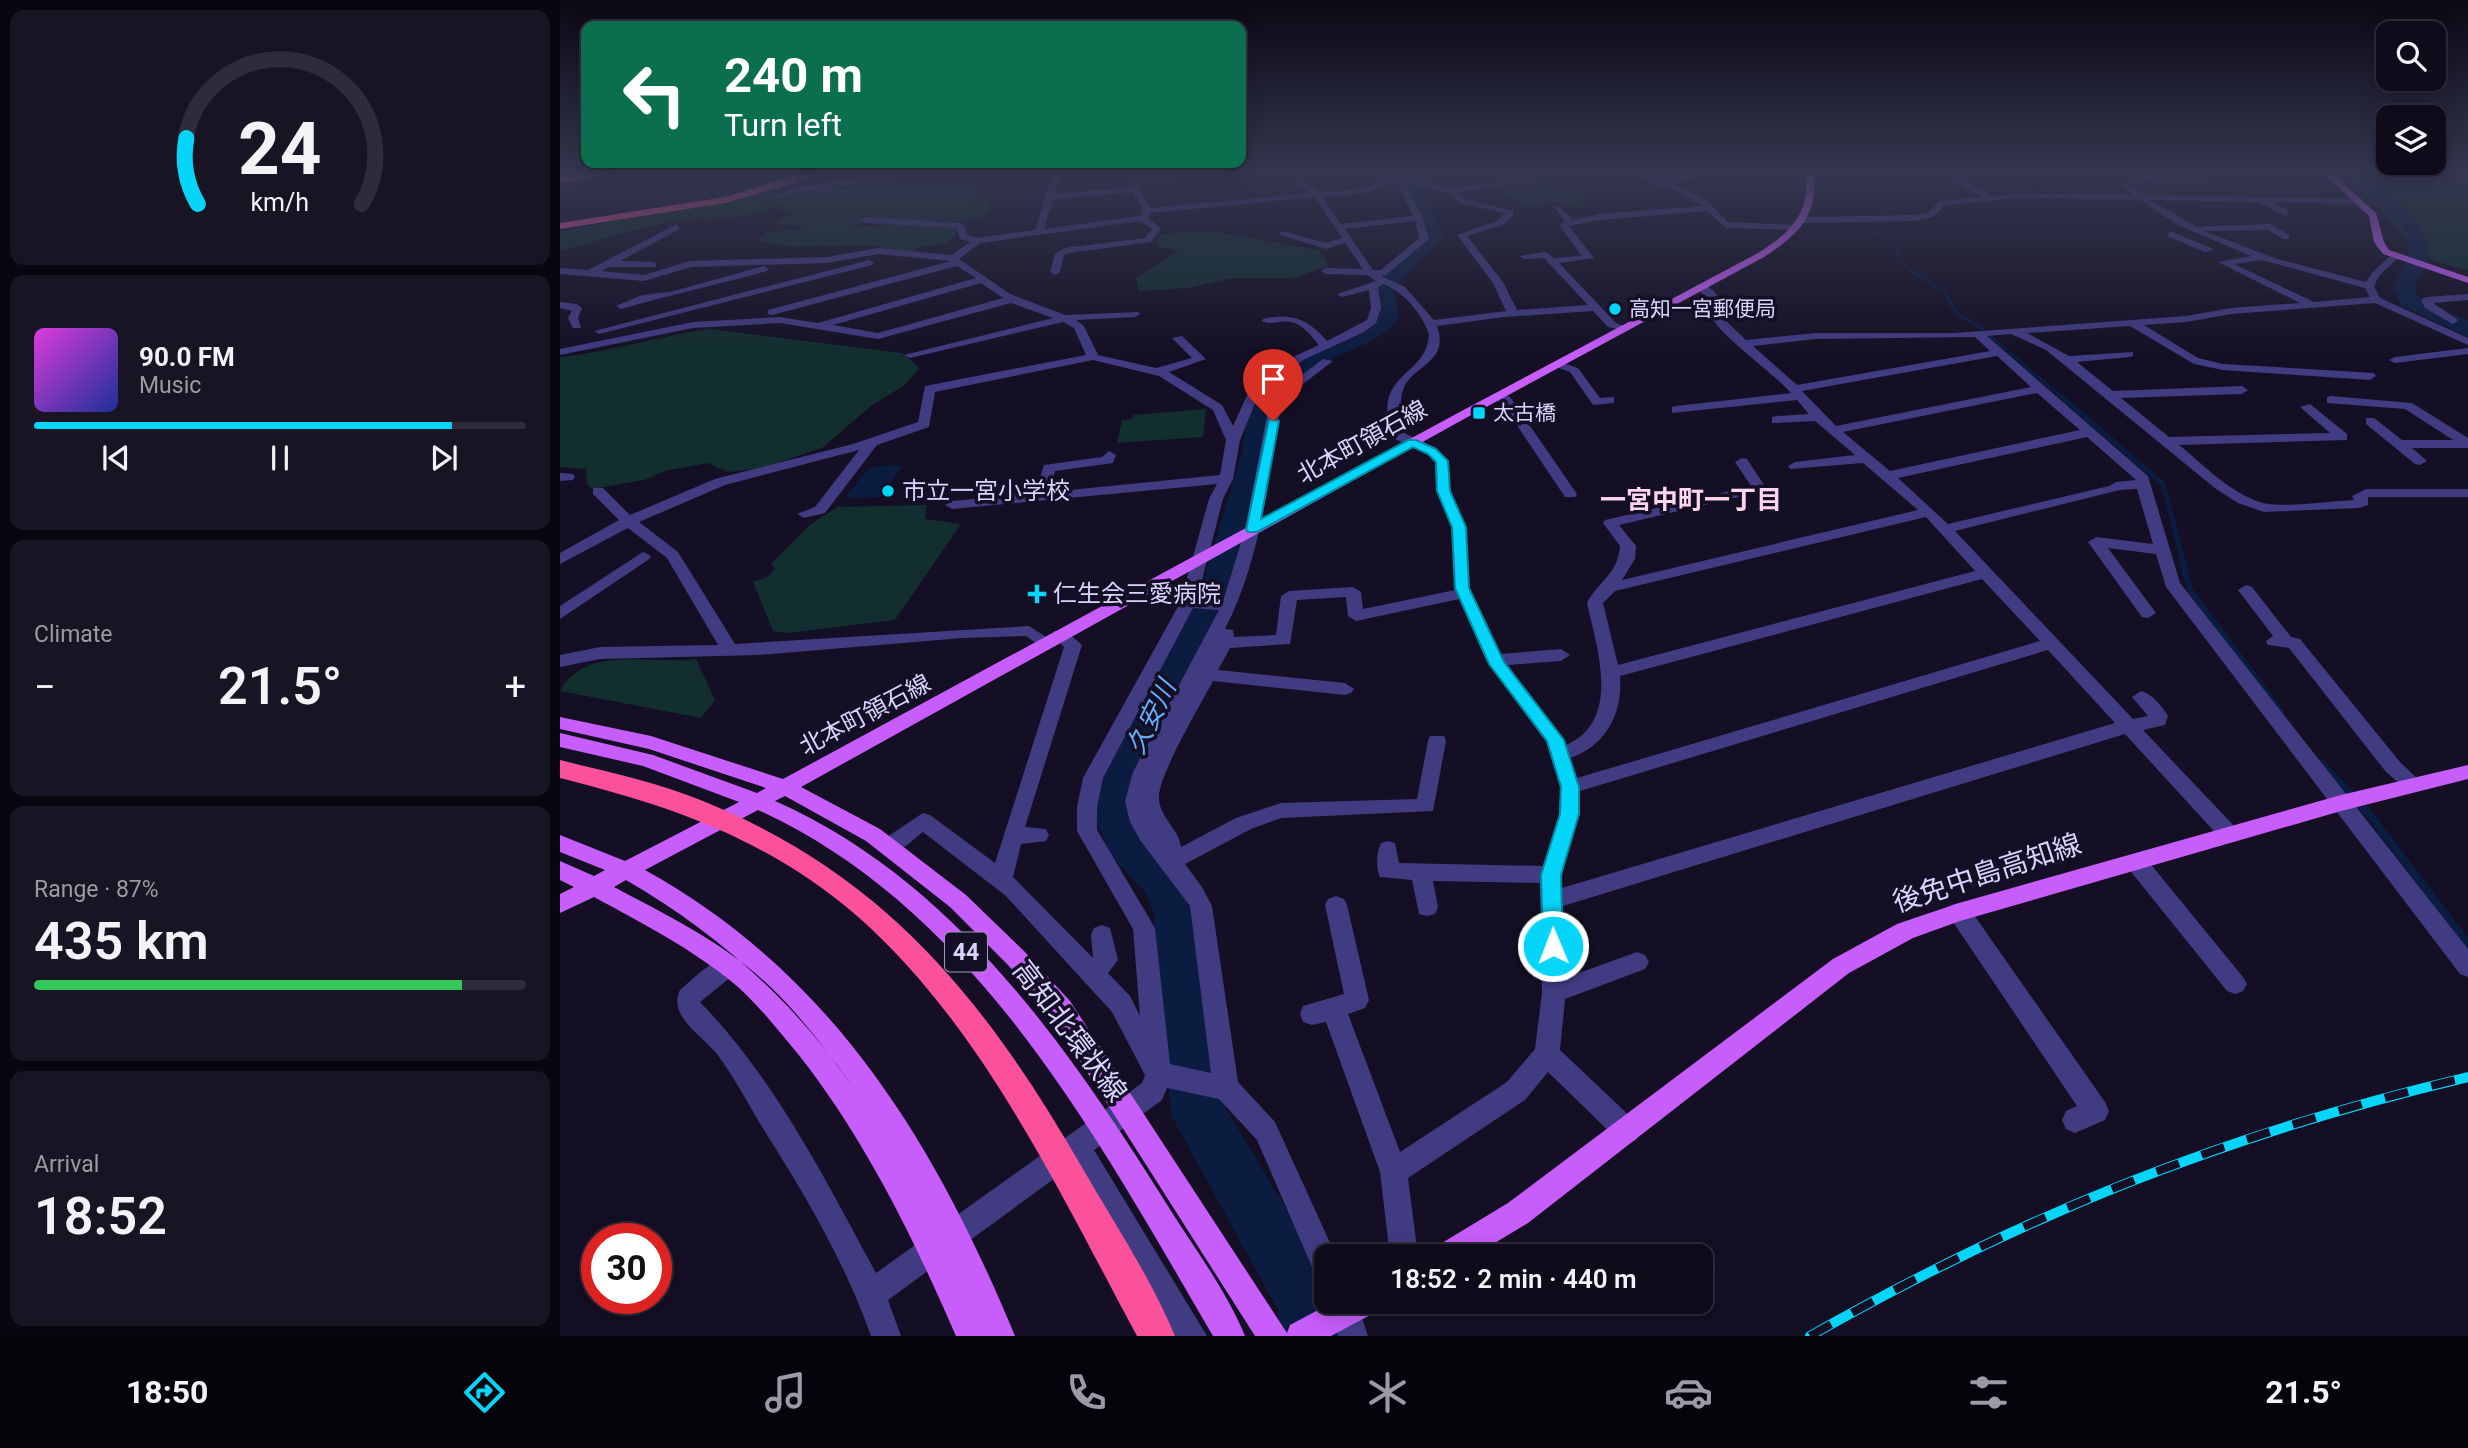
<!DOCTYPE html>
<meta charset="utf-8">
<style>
body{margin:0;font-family:Roboto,"Noto Sans JP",sans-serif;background:#181424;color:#f1f3f6;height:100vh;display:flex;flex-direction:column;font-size:26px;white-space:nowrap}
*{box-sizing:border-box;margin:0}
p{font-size:23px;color:#9b9ba3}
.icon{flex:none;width:38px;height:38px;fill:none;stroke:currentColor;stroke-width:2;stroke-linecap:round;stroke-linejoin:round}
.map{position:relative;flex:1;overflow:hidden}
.panel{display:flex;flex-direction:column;gap:10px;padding:10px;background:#08060f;width:560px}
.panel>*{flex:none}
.guide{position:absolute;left:21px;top:21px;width:665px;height:147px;border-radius:14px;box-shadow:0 4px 18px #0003,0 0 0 2px #2f2b3a;background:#0b6e4f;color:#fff;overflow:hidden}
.fabs{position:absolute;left:1816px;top:21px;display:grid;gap:14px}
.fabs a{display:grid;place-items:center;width:70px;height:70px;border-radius:14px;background:#0f0b1b;box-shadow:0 4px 18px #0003,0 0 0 2px #2f2b3a;font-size:35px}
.speed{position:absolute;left:21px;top:1223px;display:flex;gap:14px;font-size:35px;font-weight:700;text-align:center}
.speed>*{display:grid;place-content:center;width:91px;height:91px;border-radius:50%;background:#0f0b1b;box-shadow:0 4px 18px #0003,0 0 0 2px #2f2b3a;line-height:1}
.speed .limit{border:10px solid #d22;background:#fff;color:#111}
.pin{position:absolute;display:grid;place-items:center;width:60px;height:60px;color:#fff;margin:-72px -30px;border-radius:50% 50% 50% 0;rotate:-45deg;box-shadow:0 0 7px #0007}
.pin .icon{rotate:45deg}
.me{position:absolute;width:77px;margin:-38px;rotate:359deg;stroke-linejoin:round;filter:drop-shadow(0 0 5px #0008)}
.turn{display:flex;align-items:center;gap:24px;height:147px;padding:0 28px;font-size:32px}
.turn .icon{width:91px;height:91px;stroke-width:2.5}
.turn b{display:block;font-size:49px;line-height:60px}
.big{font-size:52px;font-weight:600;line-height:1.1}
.panel .card{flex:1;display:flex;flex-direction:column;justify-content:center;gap:10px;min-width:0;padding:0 24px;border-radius:14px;background:#181424}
.panel .dial{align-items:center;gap:0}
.dial svg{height:182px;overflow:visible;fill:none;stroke:#2f2b3a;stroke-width:7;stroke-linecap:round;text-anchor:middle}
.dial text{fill:#f1f3f6;stroke:none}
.song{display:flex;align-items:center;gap:21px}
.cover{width:84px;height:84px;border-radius:10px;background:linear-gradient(135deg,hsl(300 70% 55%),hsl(230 70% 35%))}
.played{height:7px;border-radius:4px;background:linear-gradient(90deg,#05d5f8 85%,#2f2b3a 85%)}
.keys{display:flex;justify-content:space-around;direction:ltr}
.heat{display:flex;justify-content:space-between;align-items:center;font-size:38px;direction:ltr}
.charge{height:10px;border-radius:5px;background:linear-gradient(90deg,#34c759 87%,#2f2b3a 0)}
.trip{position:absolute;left:754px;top:1244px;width:399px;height:70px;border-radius:14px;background:#0f0b1b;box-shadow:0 4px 18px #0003,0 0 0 2px #2f2b3a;font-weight:600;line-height:70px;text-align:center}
.tab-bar{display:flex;height:112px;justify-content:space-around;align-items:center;background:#06040b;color:#9b9ba3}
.tab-bar .icon{width:49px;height:49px}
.tab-bar .selected{color:#05d5f8}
.tab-bar b{font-size:32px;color:#f1f3f6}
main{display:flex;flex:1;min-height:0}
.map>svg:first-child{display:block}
</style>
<main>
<section class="panel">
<div class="card dial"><svg viewBox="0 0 100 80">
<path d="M14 69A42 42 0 1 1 86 69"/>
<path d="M14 69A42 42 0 0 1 9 40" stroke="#05d5f8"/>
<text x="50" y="56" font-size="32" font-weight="700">24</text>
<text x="50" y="72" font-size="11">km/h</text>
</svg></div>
<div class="card">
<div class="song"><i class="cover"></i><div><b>90.0 FM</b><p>Music</p></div></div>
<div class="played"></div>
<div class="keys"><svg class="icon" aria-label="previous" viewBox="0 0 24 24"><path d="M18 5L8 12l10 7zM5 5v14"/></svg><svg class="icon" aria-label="pause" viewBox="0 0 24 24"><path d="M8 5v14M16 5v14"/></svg><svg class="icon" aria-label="next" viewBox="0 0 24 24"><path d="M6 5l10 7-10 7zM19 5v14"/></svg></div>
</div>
<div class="card"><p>Climate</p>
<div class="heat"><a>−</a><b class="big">21.5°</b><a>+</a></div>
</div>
<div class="card"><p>Range · 87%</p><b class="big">435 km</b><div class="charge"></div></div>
<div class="card"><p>Arrival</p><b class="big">18:52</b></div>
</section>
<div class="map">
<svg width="1908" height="1336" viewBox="0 0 1908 1336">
<rect width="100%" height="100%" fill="#140f24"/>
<path fill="#122e2e" d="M289 170H364V174L379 175 414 187 419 194 413 197V201L425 200 431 210C418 222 394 223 378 221L395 218 360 222 309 219 292 227 351 223 400 229 388 243 353 248 357 251 350 252 304 245 234 247 197 241 206 232 240 229 242 226 213 223 234 213 222 211 221 204C186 219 172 217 137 219 91 223 44 239 0 251V232L12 229 204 194 223 193V201C240 178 278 190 302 189L273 177Z
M1859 174 1908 177V270C1858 257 1863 259 1831 220 1822 209 1811 203 1807 190L1837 177Z
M983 186 1033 194 1026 197 1021 209 990 201 969 207 940 190Z
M631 232H656L759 250 769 266 732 278H672L629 288 579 291 576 278 618 251 597 246 599 234Z
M150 329 343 353 359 368 345 385 312 405 262 448 202 468 168 472 148 463 105 471 84 480 32 489 27 484 26 469 0 467V357C50 352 99 336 150 329Z
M646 409 643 437 557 443 562 420 572 419 573 415Z
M367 505 365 519 401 524 335 620 227 633 213 631 193 582 207 577 215 569 211 564 251 524 277 507Z
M136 659 155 700 141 718 0 691C25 644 92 665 136 659Z"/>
<path fill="#0b1c41" d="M343 465 320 497 285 498 309 467Z"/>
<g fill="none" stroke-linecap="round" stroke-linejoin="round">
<path stroke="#0b1c41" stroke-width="2.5" d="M1279 203 1292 216 1289 218
M1298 223 1335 244 1338 256 1352 273"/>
<path stroke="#0b1c41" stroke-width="3.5" d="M1351 271 1385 292 1396 313 1421 328 1506 401"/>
<path stroke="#0b1c41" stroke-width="5" d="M1504 399 1603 484 1623 562"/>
<path stroke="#0b1c41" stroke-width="6" d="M1622 560 1630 590 1722 713"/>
<path stroke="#0b1c41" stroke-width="8" d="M1761 763 1809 814 1908 944"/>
<path fill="#0b1c41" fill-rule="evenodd" d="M822 170H845L857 173 884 235 834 290 839 317C821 343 786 350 760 365 744 374 730 388 716 400L710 452 678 572 662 615 582 777 577 818 584 833 619 868 640 913 655 1046 666 1109 766 1275V1302L779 1303 785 1336H721L718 1310 612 1117 603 1046 594 913 585 892 550 855 535 818 540 777 628 615 646 572 682 452 691 397C721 354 780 348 817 315L812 289 864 234 844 180Z
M1775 170C1780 170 1786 169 1791 170 1814 174 1864 223 1868 246 1870 261 1859 275 1854 288L1858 297 1908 321V337L1841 306 1832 288C1838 277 1846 266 1848 253 1854 215 1794 193 1775 170Z"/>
<path fill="#413b82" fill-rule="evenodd" d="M349 170H364L290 185 235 192 221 198 217 196 233 188Z
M455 170 416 175 399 181 395 179 415 171Z
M494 170H502L495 194 571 187 562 170H570L574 178 664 173 668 175 577 183 590 208 750 193 734 180 729 170H737L740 177 759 192C783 190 811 192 830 175L815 170H855L868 183 889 188 977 178 974 182 896 192 906 199 953 211V216L943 225 907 236 943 282 957 310 1028 305 984 258 964 259 959 256 986 252 994 258 1022 256 999 225 1005 222 994 207H1000L1013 220 1039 214 1142 206 1119 192 1061 170H1072L1108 182 1119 176 1191 170 1121 180 1115 185 1146 200 1168 222 1237 225 1240 230 1166 228 1147 211 1039 220 1009 226 1034 258 999 263 1056 323 1066 327V331L1048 327 1033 311 944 317 877 326C890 364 852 364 843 390 838 404 843 420 846 434L877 448 889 462 890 491 906 527 910 588 941 654 1001 649 1010 655 1001 661 948 665 1006 745C1062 721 1037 648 1027 603 1038 581 1058 575 1060 546L1043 523 1045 520 1191 486 1175 462 1182 458 1187 459 1206 488 1204 491 1059 525 1076 546 1075 559 1062 580 1358 510 1303 463 1230 469 1228 466 1235 462 1295 455 1255 421 1212 423V417L1216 416 1249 414 1237 400 1112 413V407L1116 406 1231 393C1216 375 1155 332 1151 315 1149 309 1151 304 1149 298L1136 289V285C1155 284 1162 299 1161 316L1186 340 1255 333H1394L1626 316 1671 308 1740 303 1658 262 1691 256 1618 225 1580 200 1460 198 1385 205 1373 217 1354 221 1243 223 1239 220 1243 217 1354 215 1367 213 1380 201 1422 197 1374 170H1383L1433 196 1460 194 1573 195 1561 184 1584 178 1573 170H1582L1593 177 1645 178 1643 173 1647 171 1653 179 1645 182 1591 181 1570 185 1584 195 1804 199 1801 204 1712 202 1729 211 1726 216 1698 202 1590 200 1637 227 1710 224 1729 235V239H1723L1708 230 1644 231 1717 259 1806 282 1812 273 1831 255H1837V259L1819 276 1814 286 1820 298 1908 338V345L1815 303 1671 314 1626 322 1584 325 1638 358 1663 364 1814 373 1816 376 1810 380 1663 370 1634 364 1570 326 1467 333 1509 356 1573 352V356L1569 357 1517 362 1553 391 1682 386 1688 390 1682 394 1561 398 1609 437 1770 433 1740 407 1750 404 1787 434V440L1619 445C1644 465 1671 494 1703 503 1722 508 1772 501 1794 500L1792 496 1806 489H1908V497H1808V505L1799 508 1704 512 1678 503 1656 489 1486 350 1451 334 1427 336 1588 476 1620 583 1908 949V977L1900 974 1606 587 1596 554 1548 548 1596 613 1588 618 1582 617 1528 542 1536 537 1593 544 1577 489 1560 490 1395 531 1573 719 1588 716 1572 697 1581 691C1592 694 1602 706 1608 716L1605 725 1583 730 1677 829 1680 835 1677 841 1670 843 1663 841 1565 734 1003 906 1005 978 1077 952 1085 955 1089 962 1085 969 1005 999 1000 1050 1076 1122 1080 1131 1076 1140 1067 1144 1058 1140 988 1072 965 1100 848 1178 858 1256H830L820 1172 766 1022 752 1025 743 1022 740 1014 743 1006 784 994 765 905 768 899 776 896 784 899 787 905 809 1000 805 1008 788 1014 840 1152 947 1082 975 1049 982 993 980 883 873 881 878 907 875 914 867 916 859 914 852 880 820 877C816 868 816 853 821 843L828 841 835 843 839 863 983 866 999 814 1000 787 986 742 926 660 899 599 796 621 788 616 786 597 737 600 730 644 670 648 658 670 785 683 794 689 791 693 785 695 653 681C641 704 597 777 599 799 600 818 619 829 621 847L676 818 721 803 857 799 868 741 870 736H884L886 741 873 811 721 818 691 829 625 864 642 887 652 906 678 1082 715 1122 776 1256H766V1280L756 1276 697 1140 659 1099 607 1088 602 1100 534 1150 647 1336H615L513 1165 328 1300 341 1336H311C285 1262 244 1193 202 1127 188 1103 174 1077 157 1054 143 1036 107 1016 120 990 134 979 157 952 176 959L180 966 176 973 140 1002C215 1079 265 1179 316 1273L582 1083 585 1075 552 1012 446 896 363 832C351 841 336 858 321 853L318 847 321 841 363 813 370 815 435 863 504 647 492 635 494 631H506L522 645 465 827 486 829 489 835 486 841 461 844 453 877 533 958 531 935 534 928 542 925 550 928 558 960 548 973 570 996 580 1016 573 929 517 831V807L523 778 620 603 649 499 657 484 392 509 385 505 392 501 475 493 484 465 542 457 549 451 556 455 553 463 495 471 490 492 660 475 666 440 653 410 599 376 533 360 375 392 369 427 317 445 265 513 244 518 237 514 255 507 299 450 165 485 79 522 118 552 175 644 469 626 494 642 492 646H480L466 636 403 638 199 655 40 659 0 667V655L40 647 158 645 107 558 68 528 0 564V553L59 520 33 494V488H43L70 515 155 479 293 444 358 422 365 386 526 355 514 328 503 322 350 358 344 355 493 318 451 303 318 339 220 323 133 328 0 355V349L133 322 220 317 258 323 416 278 397 266 212 315 208 314V310L391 261 319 254 267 263 131 267 84 281 0 274V268L28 270 117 224 120 229 60 261 93 262 96 263V267H50L41 271 84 275 130 261 267 257 319 248 392 255 410 242 400 239 397 228 305 223 301 220 305 217 401 223 405 226 407 235 417 238 475 230ZM842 171 852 174 862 187 886 192 900 203 945 213 937 221 897 235 933 283 946 311 874 320 845 287 821 276 826 275 869 239 863 218 839 174ZM835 178 853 216 781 224 762 197C787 194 816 196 835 178ZM573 192 583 211 580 216 484 229 493 199ZM755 197 782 238 766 243 723 231 718 234 766 249 785 243 803 269 766 268 761 271 766 274 807 275 816 281 777 294 782 297 809 290 811 308 807 320 767 341C748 319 732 312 703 319L702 321C710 326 720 320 731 322 743 324 751 336 759 345L735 356 689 391 673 426 662 405 609 372 646 359 622 336 612 338 632 358 596 368 538 355 524 326 516 320 575 317 580 314 579 312 505 315 450 294 399 259 420 243 581 221 592 229 585 238 504 248 495 254 490 272 495 275 500 272 504 255 509 253 591 242 601 229 588 217 590 213ZM855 221 859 238 821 270H813L785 229ZM1702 260 1805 288 1810 297 1754 302 1674 264ZM421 283 443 298 318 333 273 325ZM824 284C845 293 862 314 869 334 868 378 806 373 835 439L867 454 875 463 876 491 892 527 895 590 803 609 801 592 793 587 729 591 721 596 716 635 674 637 673 630 665 629C701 559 709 477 722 400L773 361 763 359 710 399 685 530 663 601 637 599 663 499 673 479 680 440 698 396 743 360 804 332 816 323 821 308 818 287ZM1415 337 1430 351 1237 385 1193 346 1255 339ZM1437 356 1471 387 1276 426 1242 391ZM1477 393 1520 430 1330 471 1283 432ZM1527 437 1576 480 1556 482 1549 486 1388 524 1338 478ZM1366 517 1415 571 1058 665 1043 603 1055 591ZM1422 579 1480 641 1017 778 1010 758C1046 746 1063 713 1060 676ZM633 608 659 610 573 772 565 801 570 822 580 840 630 906 651 1073 610 1064 595 928 537 830V807L543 778ZM1488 650 1555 723 1002 888C1001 855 1019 825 1020 791Z
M916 170H952L948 172Z
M1610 231 1651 248 1653 250 1645 252 1607 236Z
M309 260 314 263 312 265 39 334 34 331Z
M204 266 209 269 207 271C159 285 109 295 61 309L56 306 82 295 110 292Z
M1908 294V300L1873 303 1897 319 1898 321 1893 324 1865 308 1861 300 1866 297Z
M0 302 17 304 22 308 18 318 21 328H13L8 318 12 311 0 308Z
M1908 348V354L1835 363 1829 360 1835 357Z
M997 361 1018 368 1040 398 1054 397V403L1033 405 1010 372 993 366 991 364Z
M936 393 950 397 1017 494 1015 497H1005L942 403 930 397Z
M1771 396 1852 403 1908 438V448H1852L1867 461 1860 465 1855 464 1806 424V418H1814L1842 440H1893L1845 409 1767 403V397Z
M0 473 13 474 15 477 13 480 0 481Z
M83 552 88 554 91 557 88 560 0 619V606Z
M1686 585 1692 587 1731 637 1740 639 1840 762 1863 784 1860 789H1846L1826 772 1729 648 1708 645 1706 641 1713 636 1678 590Z
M1576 854 1584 856 1683 977 1687 984 1683 991 1675 994 1667 991 1568 868 1565 862 1568 856Z
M1399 903 1407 905 1545 1102 1549 1111 1545 1120 1515 1133 1506 1129 1502 1120 1506 1111 1517 1106 1391 919 1388 912 1391 905Z
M767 1302H797L808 1336H778Z"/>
<path fill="#c75dfb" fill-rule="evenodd" d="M1247 170H1255C1257 216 1241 233 1204 257L904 419 241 787 320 829 406 895 464 951 510 1001 727 1333 730 1325 773 1302H818L814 1313 771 1336H695L492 1017 448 965 390 907 306 841 225 796 215 801C392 879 507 1045 606 1203 632 1245 667 1291 685 1336H653C537 1138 417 910 198 810L85 870C273 974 375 1143 455 1336H396C353 1237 305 1139 238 1054 219 1031 200 1007 178 987 136 951 82 923 34 897L0 913V894L14 887 0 880V861L34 876 45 870 0 852V835L65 861 179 802 83 766 0 747V733L93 755 197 793 206 788 89 749 0 729V717L91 736 223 779 896 414 1198 253C1234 230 1248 215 1247 170ZM66 880C157 933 233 1000 293 1087 264 1047 233 1005 195 973 154 938 101 912 54 887Z
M1760 170H1768L1816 213 1824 242 1829 250 1908 277V283L1823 254 1814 242 1809 216Z
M1908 765V779L1781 811 1400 921 1353 938 1289 973 968 1223 913 1256H873L877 1246 948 1203 1273 959 1337 924 1399 903 1781 795Z"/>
<path fill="#fb519b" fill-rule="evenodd" d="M50 170H72L0 183V177Z
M251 170H263L232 184 165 203 0 229V223L165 197Z
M0 760C48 772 97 782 143 801 327 876 426 1001 523 1169 554 1223 591 1278 615 1336H577C490 1175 399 975 240 873 164 824 87 800 0 778Z"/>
<defs>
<path id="rail" d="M1250 1336C1466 1214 1666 1134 1908 1077"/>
</defs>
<use href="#rail" stroke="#05d5f8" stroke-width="10"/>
<use href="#rail" stroke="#140f24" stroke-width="8" stroke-dasharray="24" stroke-linecap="butt"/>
</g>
<linearGradient id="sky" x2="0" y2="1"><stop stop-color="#0b0814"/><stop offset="0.48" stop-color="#343750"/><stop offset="1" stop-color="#343750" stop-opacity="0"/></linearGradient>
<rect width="1908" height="357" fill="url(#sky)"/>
<path fill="#05d5f8" stroke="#038aa1" stroke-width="2" d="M709 419 719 421 701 519 848 440H856L876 449 888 461 890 491 906 527 909 588 944 662 1004 740 1019 787V814L1001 875 1003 946 1000 953 993 955 986 953 983 946 981 875 1000 814 1001 787 987 741 929 664 895 588 892 527 877 491 876 462 868 454 853 447 697 532H688L686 530Z"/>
<g fill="#05d5f8" stroke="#140f24" stroke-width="2.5">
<circle cx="1055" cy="309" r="7"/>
<rect x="912" y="406" width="14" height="14" rx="3.5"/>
<circle cx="328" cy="491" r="7"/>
<path d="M473.5 583.5h7v7h7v7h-7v7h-7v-7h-7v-7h7z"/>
</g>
<g text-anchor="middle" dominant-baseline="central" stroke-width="7" stroke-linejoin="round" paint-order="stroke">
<g font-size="21" fill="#dad3fe" stroke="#140f24" text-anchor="start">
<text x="1069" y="309">高知一宮郵便局</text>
<text x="933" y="413">太古橋</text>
</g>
<rect fill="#140f24" stroke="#9f98bd" stroke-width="2" x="385" y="932.5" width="42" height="39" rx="5"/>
<g font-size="23" font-weight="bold" fill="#dad3fe">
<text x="406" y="952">44</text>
</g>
<g font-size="24" fill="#dad3fe" stroke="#140f24">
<text transform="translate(802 442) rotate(-29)">北本町領石線</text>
<text transform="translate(305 715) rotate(-28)">北本町領石線</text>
</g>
<g font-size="24" fill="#dad3fe" stroke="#140f24" text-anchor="start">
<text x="342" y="491">市立一宮小学校</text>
<text x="493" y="594">仁生会三愛病院</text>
</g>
<g font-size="26" font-weight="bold" fill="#fed5ed" stroke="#140f24">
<text x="1131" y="500">一宮中町一丁目</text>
</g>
<g font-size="26" font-style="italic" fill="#64affc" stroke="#140f24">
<text transform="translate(591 717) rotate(-64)">久安川</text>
</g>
<g font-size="28" fill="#dad3fe" stroke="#140f24">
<text transform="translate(1427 873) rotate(-18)">後免中島高知線</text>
<text transform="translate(510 1031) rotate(53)">高知北環状線</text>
</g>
</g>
</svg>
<div class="fabs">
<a><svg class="icon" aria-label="search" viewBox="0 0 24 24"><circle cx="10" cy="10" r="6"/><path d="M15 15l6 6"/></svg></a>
<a><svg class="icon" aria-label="layers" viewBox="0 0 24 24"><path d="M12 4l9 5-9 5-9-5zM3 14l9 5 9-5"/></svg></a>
</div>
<div class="speed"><div class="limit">30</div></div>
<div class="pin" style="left:713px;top:421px;background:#d93025"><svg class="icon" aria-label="arrive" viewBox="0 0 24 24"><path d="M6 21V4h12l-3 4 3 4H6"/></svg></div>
<svg class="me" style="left:993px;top:946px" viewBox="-20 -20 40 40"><circle r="17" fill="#05d5f8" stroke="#fff" stroke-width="3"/><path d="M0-11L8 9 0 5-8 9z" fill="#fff"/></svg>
<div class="trip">18:52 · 2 min · 440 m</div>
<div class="guide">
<div class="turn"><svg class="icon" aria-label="left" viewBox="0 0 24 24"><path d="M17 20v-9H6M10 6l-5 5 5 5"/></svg><div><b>240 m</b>Turn left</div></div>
</div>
</div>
</main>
<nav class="tab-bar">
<b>18:50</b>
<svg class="icon selected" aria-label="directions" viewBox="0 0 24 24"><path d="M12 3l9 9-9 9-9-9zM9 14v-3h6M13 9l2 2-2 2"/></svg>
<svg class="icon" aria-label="music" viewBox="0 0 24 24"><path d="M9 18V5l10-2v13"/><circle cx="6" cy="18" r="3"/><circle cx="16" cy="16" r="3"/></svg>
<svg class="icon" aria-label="phone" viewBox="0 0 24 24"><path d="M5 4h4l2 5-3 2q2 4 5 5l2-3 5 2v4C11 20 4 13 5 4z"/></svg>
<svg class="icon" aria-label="climate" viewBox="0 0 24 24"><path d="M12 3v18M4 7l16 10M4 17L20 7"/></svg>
<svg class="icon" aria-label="car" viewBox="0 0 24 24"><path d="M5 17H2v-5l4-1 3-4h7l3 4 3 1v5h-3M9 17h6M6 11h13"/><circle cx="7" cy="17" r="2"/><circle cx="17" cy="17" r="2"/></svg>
<svg class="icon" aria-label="filters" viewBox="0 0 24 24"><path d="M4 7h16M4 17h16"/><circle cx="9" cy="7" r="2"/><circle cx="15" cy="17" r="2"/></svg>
<b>21.5°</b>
</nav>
